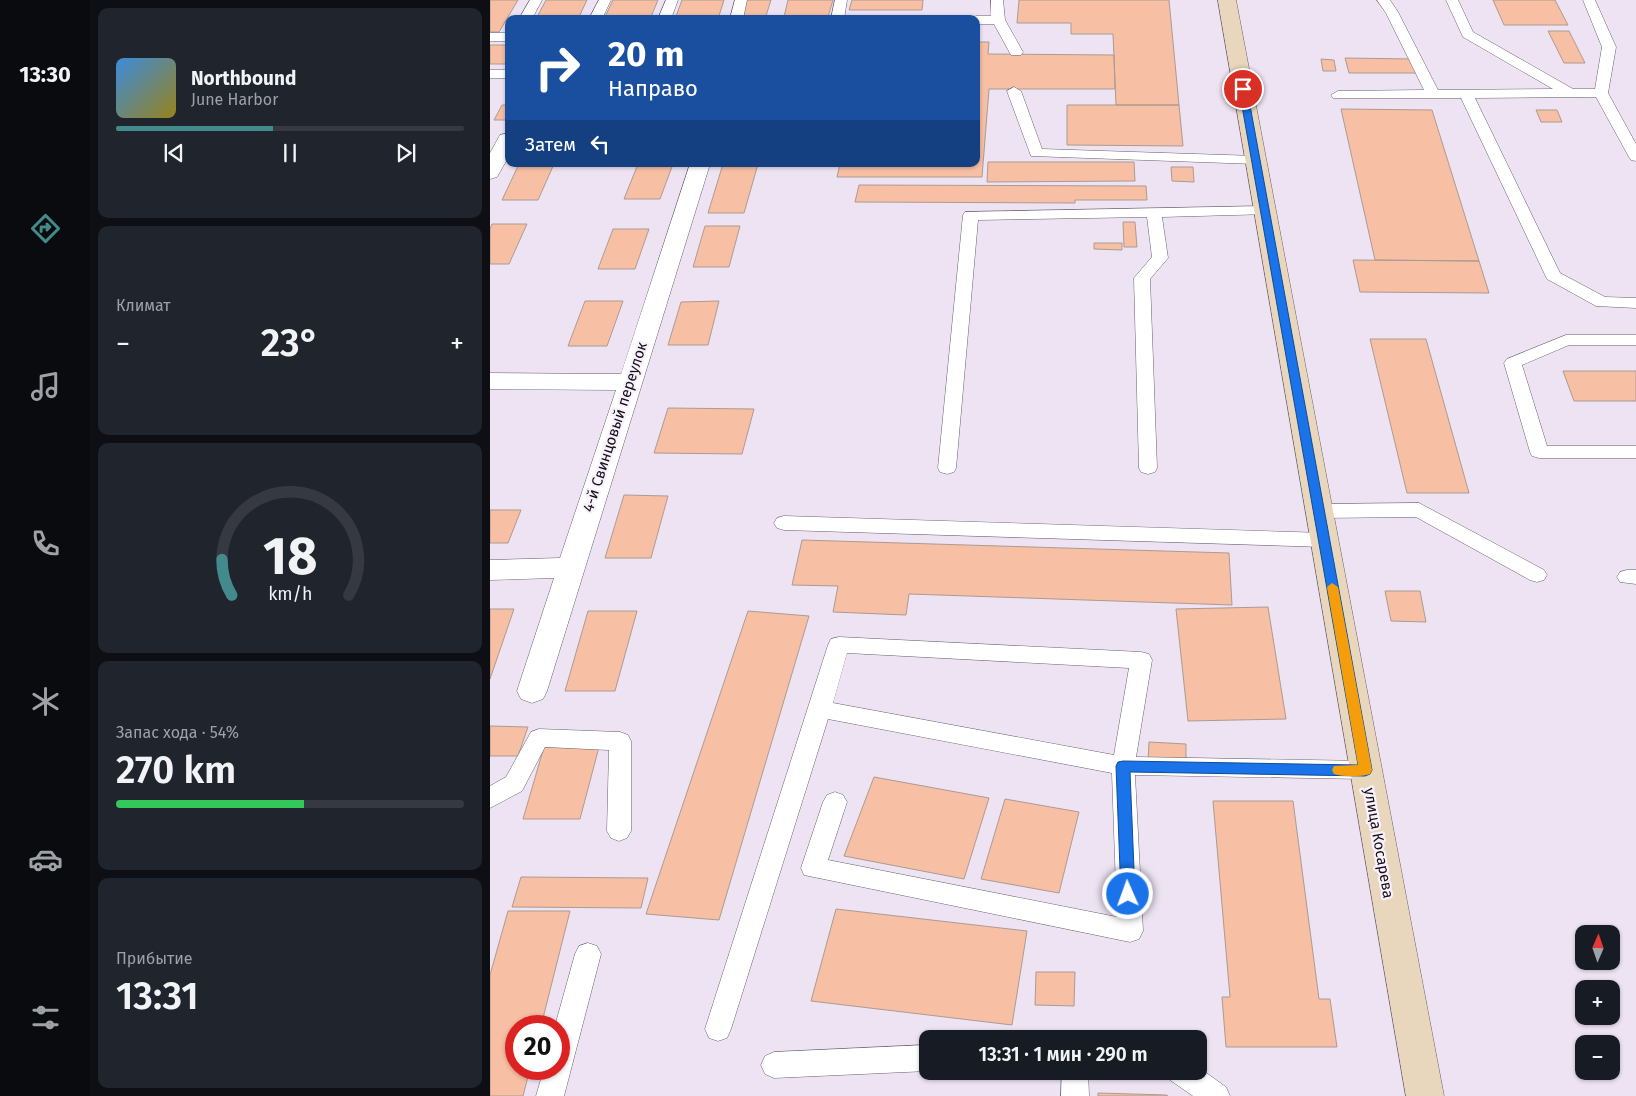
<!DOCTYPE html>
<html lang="ru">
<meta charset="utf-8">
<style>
body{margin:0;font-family:"Fira Sans",sans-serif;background:#20242c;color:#f1f3f6;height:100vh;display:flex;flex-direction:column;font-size:19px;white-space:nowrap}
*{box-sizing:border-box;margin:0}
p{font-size:16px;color:#9ea1a6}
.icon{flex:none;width:28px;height:28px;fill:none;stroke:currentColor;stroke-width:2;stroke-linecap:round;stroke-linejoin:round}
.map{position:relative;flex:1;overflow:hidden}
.drawer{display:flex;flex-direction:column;gap:8px;padding:8px;background:#0d0f14;width:400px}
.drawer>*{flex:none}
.guide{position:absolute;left:15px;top:15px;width:475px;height:152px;border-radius:10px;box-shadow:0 1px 4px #0004;background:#1a4fa0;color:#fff;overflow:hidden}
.needle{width:32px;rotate:2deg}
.tools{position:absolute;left:1085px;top:925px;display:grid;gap:10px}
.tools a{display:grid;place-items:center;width:45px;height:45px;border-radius:10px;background:#171b24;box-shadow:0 1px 4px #0004;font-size:25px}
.speed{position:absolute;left:15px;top:1015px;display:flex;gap:10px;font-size:25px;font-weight:700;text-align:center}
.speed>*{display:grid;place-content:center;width:65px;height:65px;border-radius:50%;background:#171b24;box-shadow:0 1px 4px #0004;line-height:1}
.speed .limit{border:8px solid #d22;background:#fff;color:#111}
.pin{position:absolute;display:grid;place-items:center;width:42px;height:42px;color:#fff;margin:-21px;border:2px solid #fff;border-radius:50%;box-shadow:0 1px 5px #0007}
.me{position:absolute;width:55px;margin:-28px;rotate:358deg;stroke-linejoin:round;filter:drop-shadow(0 0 4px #0008)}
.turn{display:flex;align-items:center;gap:18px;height:105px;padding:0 20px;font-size:22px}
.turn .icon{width:65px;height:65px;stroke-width:2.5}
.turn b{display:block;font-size:35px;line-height:42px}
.then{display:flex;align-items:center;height:48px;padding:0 20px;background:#0003;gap:10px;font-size:19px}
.big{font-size:38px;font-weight:600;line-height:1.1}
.drawer .widget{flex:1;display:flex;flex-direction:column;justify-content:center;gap:8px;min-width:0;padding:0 18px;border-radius:10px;background:#20242c}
.drawer .dial{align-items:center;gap:0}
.dial svg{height:130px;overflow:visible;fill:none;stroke:#363941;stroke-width:7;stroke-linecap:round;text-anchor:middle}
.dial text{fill:#f1f3f6;stroke:none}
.song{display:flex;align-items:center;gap:15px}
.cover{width:60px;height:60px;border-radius:8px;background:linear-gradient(135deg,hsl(210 70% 55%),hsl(50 70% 35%))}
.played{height:5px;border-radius:2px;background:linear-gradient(90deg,#428a8b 45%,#363941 45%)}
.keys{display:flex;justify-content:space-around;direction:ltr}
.heat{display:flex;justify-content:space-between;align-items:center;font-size:28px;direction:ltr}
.charge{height:8px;border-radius:4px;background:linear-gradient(90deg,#34c759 54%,#363941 0)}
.trip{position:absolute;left:429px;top:1030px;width:288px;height:50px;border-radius:10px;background:#171b24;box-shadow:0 1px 4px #0004;font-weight:600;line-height:50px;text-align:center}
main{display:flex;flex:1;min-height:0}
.tab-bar{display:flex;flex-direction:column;width:90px;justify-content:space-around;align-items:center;background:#090b0e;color:#9ea1a6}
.tab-bar .icon{width:35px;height:35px}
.tab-bar .active{color:#428a8b}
.tab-bar b{font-size:22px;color:#f1f3f6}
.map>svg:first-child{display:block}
</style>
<main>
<nav class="tab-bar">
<b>13:30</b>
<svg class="icon active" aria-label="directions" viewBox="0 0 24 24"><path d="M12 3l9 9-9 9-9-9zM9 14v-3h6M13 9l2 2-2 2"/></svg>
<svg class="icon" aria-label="music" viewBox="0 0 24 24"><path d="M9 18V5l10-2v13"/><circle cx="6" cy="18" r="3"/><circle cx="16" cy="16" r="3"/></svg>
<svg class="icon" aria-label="phone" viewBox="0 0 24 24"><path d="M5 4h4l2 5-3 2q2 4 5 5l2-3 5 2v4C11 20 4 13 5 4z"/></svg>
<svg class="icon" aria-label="climate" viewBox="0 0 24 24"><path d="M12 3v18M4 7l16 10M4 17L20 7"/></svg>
<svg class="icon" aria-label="car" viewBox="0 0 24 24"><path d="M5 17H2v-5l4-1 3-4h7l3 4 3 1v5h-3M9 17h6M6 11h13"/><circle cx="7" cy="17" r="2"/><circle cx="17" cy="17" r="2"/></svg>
<svg class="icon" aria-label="filters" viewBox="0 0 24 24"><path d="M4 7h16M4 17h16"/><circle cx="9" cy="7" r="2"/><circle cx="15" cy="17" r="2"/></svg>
</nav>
<section class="drawer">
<div class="widget">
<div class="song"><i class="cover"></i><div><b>Northbound</b><p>June Harbor</p></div></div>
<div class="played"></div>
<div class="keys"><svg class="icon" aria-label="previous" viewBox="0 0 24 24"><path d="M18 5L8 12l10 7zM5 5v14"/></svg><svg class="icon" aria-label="pause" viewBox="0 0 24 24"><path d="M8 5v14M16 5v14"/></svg><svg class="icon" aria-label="next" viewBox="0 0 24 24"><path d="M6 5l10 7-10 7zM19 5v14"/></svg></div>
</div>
<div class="widget"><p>Климат</p>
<div class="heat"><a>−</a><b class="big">23°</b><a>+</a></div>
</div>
<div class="widget dial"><svg viewBox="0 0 100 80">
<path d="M14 69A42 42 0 1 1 86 69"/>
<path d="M14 69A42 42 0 0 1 8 47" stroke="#428a8b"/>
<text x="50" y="56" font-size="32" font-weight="700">18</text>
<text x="50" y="72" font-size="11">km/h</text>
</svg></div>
<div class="widget"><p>Запас хода · 54%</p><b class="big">270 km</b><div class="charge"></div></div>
<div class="widget"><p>Прибытие</p><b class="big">13:31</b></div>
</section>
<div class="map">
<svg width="1146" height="1096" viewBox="0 0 1146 1096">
<rect width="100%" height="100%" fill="#ede3f2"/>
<path fill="#f7bfa3" stroke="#ab9b93" d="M0 0H28L9 32H0Z
M56 0H97L88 19H46Z
M123 0H168L160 19H114Z
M192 0H234L228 19H185Z
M257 0H281L275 19H251Z
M298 0H343L338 17H294Z
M362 0H433L432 10H359Z
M529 0H679L689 105H626L623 34H581V23H527Z
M1003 0H1065L1078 25H1014Z
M1058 31H1079L1095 63H1074Z
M486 42H499L498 54 624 55 625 89H499L492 177H347L350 164H486Z
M0 45H19V64H0Z
M855 58 924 59 928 73H859Z
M831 59 844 60 846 71H833Z
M12 105H19V120H4Z
M577 105H689L693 146 577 145Z
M851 109 942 110 989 261 885 260Z
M1046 110H1067L1072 122H1051Z
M498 162H644L645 181 497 182Z
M29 164H64L48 200H12Z
M148 164H183L170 199H134Z
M233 164H268L254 213H218Z
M681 167H703L704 182 682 181Z
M369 185 656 186 657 200H585V203L365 202Z
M633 222H645L647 247H634Z
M2 224H37L19 264H0V229Z
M215 226H250L239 267H203Z
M123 229H159L145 269H108Z
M604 243H632V250L604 249Z
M863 260 989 261 999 293 870 292Z
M95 301H133L117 346H78Z
M229 301 218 345H178L191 302Z
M880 339H936L979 493H917Z
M1073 371H1146V401H1084Z
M178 408 264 409 252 454 164 453Z
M134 495 178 496 161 558H115Z
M0 510H31L18 543H0Z
M312 540 739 553 742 605 419 594 416 615 343 612 348 586 302 585Z
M895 591H930L936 622 901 621Z
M778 607 796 719 698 721 686 609Z
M0 609H24L0 679Z
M98 611H147L125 691H75Z
M258 611 319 616 229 920 156 914Z
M0 726 38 727 28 756H0Z
M659 742 696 744V762L658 761Z
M54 747H109L90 819H33Z
M384 777 499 798 474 879 354 856Z
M515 799 589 812 569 893 491 879Z
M723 801H803L829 999H840L847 1047H736L732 997H740Z
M31 877 158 878 151 908 22 907Z
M346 909 537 931 522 1025 321 1001Z
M18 911H80L51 1026H26V1069H40L33 1096H0V975Z
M546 972H585L584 1006 545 1005Z
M608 1093 676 1095 678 1096H608Z"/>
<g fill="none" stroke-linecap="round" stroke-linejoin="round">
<defs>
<path id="lane" d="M40 0H52L42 19H29Z
M109 0H121L112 19H99Z
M176 0H188L181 19H168Z
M245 0H257L253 19H240Z
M345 0H357L354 19H341Z
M501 0H513L515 20 533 52 531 55H521L504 24H486V19H480L486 16H501Z
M887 0H900L908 12 948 90 1063 89 973 37 956 0H968L983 32 1083 89H1105L1112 47 1093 0H1105L1126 47 1118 93 1146 144V161L1141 160 1139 157 1106 97 985 98 1070 273 1115 297 1146 298V308L1106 306 1057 279 971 98H843L841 95 848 91 934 90 896 13Z
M0 33H19V41H0Z
M0 70H19V78H0Z
M524 87 531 91 552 149 766 156 771 157 773 160 771 163 766 164 541 156 517 91Z
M775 206 780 208 783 211 780 214 672 217 678 258 660 279 667 468 665 472 658 474 651 472 649 468 644 278 662 257 657 217 488 220 466 468 464 472 457 474 450 472 448 468 473 215 475 212Z
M1076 335H1146V345H1079L1032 365 1057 446H1146V458H1049L1042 456 1040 452 1014 363 1017 359Z
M929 503 1054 570 1057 575 1054 580 1047 582 1040 580 926 517 829 518 822 516 819 511 822 506 829 504Z
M294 516 834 533 841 535 844 540 841 545 834 547 294 530 287 528 284 523 287 518Z
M1137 570H1146V584L1130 582 1127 577 1130 572Z
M349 637 651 652 659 654 662 660 646 757 875 761 883 763 886 770 883 777 875 779 645 775 653 931 649 939 640 942 314 875 311 868 333 802 337 795 345 792 353 795 357 802 338 860 627 917 622 773 338 719 241 1029 237 1038 228 1041 219 1038 215 1029 338 645 341 639ZM357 653 639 668 624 755 343 703Z
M49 729 130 732 138 735 141 741V831L137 838 129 841 121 838 117 831 119 750 55 747 32 791 0 808V786L16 777 41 732Z
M98 943 107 946 111 954 74 1096H46L54 1069H69V1026H65L85 954 89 946Z
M438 1045V1071L284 1078 275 1074 271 1065 275 1056 284 1052Z
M708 1067 736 1087 740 1096H703L680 1080 677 1071H708Z
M572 1071H598L599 1096H571Z"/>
<path id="street" d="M19 133V156L7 177 0 179V153L10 135Z
M200 164H220L57 691 53 699 42 703 31 699 27 691 64 578 0 580V560L70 558 126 390 0 389V373L131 374Z"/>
<path id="secondary" d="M728 0H746L954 1096H916Z"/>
</defs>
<use href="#lane" stroke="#69616d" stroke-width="1"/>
<use href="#street" stroke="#69616d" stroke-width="1"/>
<use href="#secondary" stroke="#69616d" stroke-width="1"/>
<use href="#lane" fill="#fff" fill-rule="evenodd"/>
<use href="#street" fill="#fff" fill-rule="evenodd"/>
<use href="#secondary" fill="#e8d7bc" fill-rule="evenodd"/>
</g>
<path fill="#1a73e8" stroke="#114b97" d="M753 86 757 89 882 770 880 774 875 776 640 772 645 894 643 898 638 900 633 898 631 894 626 766 628 762 633 761 868 765 749 89Z"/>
<path fill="#f59e0b" d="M842 583 848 587 882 770 880 774C870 777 854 777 844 774L842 770 844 766 868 765 837 587Z"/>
<g text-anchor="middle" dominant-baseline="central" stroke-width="4.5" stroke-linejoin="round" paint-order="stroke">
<g font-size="15" fill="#131014" stroke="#f9f1fd">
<text transform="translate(125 427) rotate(-72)">4-й Свинцовый переулок</text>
<text transform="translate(889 843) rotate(80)">улица Косарева</text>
</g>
</g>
</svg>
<div class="tools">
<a><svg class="needle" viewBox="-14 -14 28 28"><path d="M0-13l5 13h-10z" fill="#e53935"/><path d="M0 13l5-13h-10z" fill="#9ea1a6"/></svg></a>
<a>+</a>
<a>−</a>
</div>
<div class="speed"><div class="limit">20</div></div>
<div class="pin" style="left:753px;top:89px;background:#d93025"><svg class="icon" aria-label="arrive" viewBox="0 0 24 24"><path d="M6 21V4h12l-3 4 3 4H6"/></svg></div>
<svg class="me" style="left:638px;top:894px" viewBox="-20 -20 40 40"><circle r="17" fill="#1a73e8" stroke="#fff" stroke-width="3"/><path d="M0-11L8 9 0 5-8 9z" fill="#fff"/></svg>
<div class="trip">13:31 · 1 мин · 290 m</div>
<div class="guide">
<div class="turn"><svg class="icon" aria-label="right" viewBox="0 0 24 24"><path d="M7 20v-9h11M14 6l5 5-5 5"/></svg><div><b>20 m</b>Направо</div></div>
<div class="then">Затем<svg class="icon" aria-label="left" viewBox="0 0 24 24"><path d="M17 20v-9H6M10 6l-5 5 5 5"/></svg></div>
</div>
</div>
</main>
